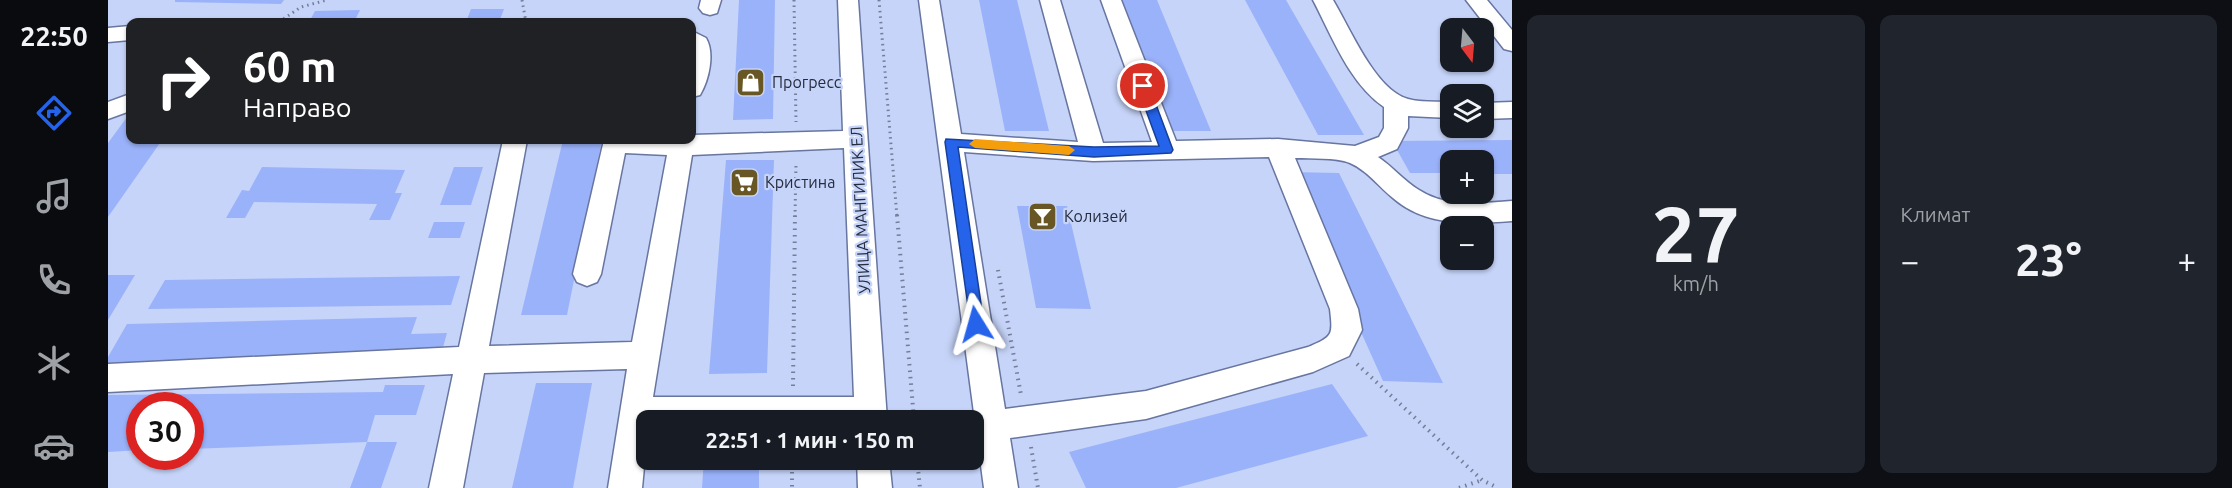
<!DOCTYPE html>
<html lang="ru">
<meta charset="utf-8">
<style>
body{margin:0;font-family:Ubuntu,sans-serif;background:#20242c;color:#f1f3f6;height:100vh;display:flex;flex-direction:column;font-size:22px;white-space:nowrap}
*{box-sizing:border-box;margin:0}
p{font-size:20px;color:#9ea1a6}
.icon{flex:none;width:33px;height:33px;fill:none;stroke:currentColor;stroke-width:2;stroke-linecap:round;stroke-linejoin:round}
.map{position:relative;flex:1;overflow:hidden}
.panel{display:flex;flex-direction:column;gap:15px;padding:15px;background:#0d0f14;width:720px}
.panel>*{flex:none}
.guide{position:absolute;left:18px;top:18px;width:570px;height:126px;border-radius:12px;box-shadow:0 2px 4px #0004;background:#202124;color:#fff;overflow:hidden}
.needle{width:39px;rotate:164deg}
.buttons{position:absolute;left:1332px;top:18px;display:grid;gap:12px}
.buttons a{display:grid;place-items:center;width:54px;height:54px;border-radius:12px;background:#171b24;box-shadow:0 2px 4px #0004;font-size:30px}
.speed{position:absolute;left:18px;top:392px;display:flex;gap:12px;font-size:30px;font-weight:700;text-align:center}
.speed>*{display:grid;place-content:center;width:78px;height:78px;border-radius:50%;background:#171b24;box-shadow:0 2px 4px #0004;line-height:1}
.speed .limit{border:9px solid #d22;background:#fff;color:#111}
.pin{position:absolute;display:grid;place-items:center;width:51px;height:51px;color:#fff;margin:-26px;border:3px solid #fff;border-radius:50%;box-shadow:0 2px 6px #0007}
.me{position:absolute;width:66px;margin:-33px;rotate:352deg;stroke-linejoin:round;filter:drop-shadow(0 0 4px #0008)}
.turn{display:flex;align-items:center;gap:21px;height:126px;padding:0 18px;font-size:27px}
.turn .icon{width:78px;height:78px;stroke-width:2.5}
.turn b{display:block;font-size:42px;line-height:51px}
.big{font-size:45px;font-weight:700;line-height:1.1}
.panel .tile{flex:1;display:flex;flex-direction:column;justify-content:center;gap:9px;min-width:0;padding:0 21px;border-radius:12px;background:#20242c}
.panel .dial{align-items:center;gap:0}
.dial b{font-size:78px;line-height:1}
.heat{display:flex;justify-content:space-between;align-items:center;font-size:33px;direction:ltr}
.panel .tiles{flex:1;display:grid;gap:15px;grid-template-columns:repeat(2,1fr)}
.trip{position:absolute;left:528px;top:410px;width:348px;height:60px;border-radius:12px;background:#171b24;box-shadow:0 2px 4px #0004;font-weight:700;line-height:60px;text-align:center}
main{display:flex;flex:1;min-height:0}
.dock{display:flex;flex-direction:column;width:108px;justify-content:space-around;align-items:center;background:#090b0e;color:#9ea1a6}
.dock .icon{width:42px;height:42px}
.dock .selected{color:#2563eb}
.dock b{font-size:27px;color:#f1f3f6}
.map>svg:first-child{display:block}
</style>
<main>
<nav class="dock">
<b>22:50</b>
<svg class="icon selected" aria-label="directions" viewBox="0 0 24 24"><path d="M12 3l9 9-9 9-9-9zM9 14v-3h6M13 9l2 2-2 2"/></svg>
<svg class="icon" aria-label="music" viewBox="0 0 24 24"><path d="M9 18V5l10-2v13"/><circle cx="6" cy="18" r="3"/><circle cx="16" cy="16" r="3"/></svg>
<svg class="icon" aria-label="phone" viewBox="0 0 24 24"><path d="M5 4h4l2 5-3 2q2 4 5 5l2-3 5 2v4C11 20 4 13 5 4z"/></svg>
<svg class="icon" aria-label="climate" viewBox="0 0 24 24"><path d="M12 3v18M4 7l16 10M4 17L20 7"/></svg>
<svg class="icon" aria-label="car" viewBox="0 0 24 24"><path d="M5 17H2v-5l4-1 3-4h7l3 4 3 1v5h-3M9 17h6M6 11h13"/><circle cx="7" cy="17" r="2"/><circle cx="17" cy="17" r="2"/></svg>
</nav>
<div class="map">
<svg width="1404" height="488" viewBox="0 0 1404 488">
<rect width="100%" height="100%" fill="#c6d4f9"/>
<path fill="#9ab2fa" d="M67 0H176L173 4 67 2Z
M631 0H667L665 119 625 120Z
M871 0H909L941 131H897Z
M1011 0H1049L1103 131H1059Z
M1137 0H1178L1256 135H1210Z
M363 9H396L391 22H358Z
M252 10 246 22H201L207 11Z
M22 113V140H54L0 217V143Z
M455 140H494L459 315H413Z
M1404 140V174H1376V160H1342V173H1302L1284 141Z
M618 160H666L659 373 601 374Z
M154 167 297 170 287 193H294L282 220H261L269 204 146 202 137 218H118L134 190 141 191Z
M346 167H375L363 205H332Z
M1181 172 1231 173 1335 383 1275 381Z
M909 206H959L983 309 928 308Z
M326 222H357L352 238H320Z
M0 275H27L0 320Z
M352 276 343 305 40 309 57 280Z
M309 317 303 334 339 333 332 358 0 366V357L19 324Z
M428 383H484L465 488H404Z
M1224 384 1260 436 1068 488H978L961 452Z
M277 385H317L308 415H267L259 442 82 449V405H32V450L0 452V395L275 392Z
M259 442H289L273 488H242Z
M596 459H651V488H594Z"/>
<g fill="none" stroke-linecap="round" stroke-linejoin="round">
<defs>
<path id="minor" d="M593 0H613L609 13 602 15 595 13 591 8Z
M730 0H750L779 420H538V446L534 488H500L519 369 376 373 355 488H321L345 374 0 392V364L351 347 395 140H419L381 346 524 342 559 155 517 153 493 274 489 282 479 286 469 282 465 274 496 140H584V135L735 131ZM736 148 746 397H545L584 155Z
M811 0H831L853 134 970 142 932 0H952L995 143 1044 142 993 0H1013L1068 141 1170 139 1247 146 1271 137 1276 128V107C1241 83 1224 36 1205 0H1225C1242 28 1267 90 1300 99 1314 103 1329 101 1342 102V118L1300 116V128L1289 149 1270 157C1285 167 1296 181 1311 190 1338 208 1373 203 1404 201V221C1363 224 1318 227 1285 198 1271 187 1259 170 1242 163 1227 157 1203 159 1187 158L1250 309 1254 330 1241 356 1205 372 1038 419 902 438 910 488H876ZM856 152 985 161 1161 157 1222 309C1225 336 1225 336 1200 347L1038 391 897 409Z
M1358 0H1379L1404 30V51L1396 49Z
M22 26V40L0 42V28Z
M584 31 598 38C607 53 601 80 592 95L584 97Z
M22 94V111L0 119V102Z
M1404 102V118L1376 119V103Z
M749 459H781L784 488H750Z"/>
</defs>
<use href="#minor" stroke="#6775a0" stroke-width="3"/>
<path stroke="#747e99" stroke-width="3" stroke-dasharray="1.5 4" stroke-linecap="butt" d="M414 0 418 22
M686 0 688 122
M771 0 789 217
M171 22 193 7 219 0
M687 217 688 163"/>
<path stroke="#747e99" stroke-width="4" stroke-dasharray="1.5 5" stroke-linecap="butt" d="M789 215 806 420
M890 270 913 395
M1249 364 1374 480 1390 488
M685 386 687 215
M923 447 930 488
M684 459V488
M809 459 812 488
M1351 488 1374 480"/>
<use href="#minor" fill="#fff" fill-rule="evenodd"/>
</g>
<path fill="#2563eb" stroke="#184099" stroke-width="1.5" d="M1035 82 1041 86 1065 150 1063 153 986 157 850 147 876 324 874 328 868 330 863 328 837 142 838 139 986 147 1051 146 1029 86Z"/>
<path fill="#f59e0b" d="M867 139 961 146 967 150 961 155 867 148 861 144Z"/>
<defs>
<symbol id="shop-square" viewBox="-11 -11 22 22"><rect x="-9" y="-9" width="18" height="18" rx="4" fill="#685624" stroke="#c6d4f9"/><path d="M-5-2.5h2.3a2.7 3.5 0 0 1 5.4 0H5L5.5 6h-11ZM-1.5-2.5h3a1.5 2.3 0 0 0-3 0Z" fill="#fff"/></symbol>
<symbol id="supermarket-square" viewBox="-11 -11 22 22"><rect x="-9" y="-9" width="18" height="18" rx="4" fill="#685624" stroke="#c6d4f9"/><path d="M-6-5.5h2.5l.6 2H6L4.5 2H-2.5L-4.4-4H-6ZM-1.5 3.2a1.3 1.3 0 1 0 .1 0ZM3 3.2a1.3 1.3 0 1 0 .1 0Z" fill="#fff"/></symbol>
<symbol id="bar-square" viewBox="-11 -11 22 22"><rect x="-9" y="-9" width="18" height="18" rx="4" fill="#685624" stroke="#c6d4f9"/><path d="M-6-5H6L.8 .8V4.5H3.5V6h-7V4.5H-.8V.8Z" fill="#fff"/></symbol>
</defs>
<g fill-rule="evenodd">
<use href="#shop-square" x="626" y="66" width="33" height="33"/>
<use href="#supermarket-square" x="620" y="166" width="33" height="33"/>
<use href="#bar-square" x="918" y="200" width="33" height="33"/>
</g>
<g text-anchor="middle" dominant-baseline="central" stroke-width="4.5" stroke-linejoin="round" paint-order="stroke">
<g font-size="16" fill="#262c3e" stroke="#c6d4f9" text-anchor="start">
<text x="664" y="82">Прогресс</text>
<text x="657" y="182">Кристина</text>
<text x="956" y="216">Колизей</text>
</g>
<g font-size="16" fill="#262c3e" stroke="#c6d4f9">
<text transform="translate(752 210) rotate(-93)">УЛИЦА МАНГИЛИК ЕЛ</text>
</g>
</g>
</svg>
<div class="buttons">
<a><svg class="needle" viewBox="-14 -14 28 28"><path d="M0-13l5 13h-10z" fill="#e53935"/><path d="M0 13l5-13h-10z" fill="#9ea1a6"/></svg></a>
<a><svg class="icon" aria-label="layers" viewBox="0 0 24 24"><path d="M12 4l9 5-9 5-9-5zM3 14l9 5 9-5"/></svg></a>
<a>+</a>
<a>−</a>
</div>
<div class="speed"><div class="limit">30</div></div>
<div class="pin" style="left:1035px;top:86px;background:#d93025"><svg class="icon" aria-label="arrive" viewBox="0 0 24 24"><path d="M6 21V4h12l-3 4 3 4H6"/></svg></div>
<svg class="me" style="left:868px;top:324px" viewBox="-20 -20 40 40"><path d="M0-17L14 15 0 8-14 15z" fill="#2563eb" stroke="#fff" stroke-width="4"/></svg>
<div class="trip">22:51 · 1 мин · 150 m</div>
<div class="guide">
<div class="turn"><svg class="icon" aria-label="right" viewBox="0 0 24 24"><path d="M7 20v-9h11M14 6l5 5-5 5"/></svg><div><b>60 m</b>Направо</div></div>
</div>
</div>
<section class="panel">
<div class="tiles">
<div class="tile dial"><b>27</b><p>km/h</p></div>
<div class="tile"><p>Климат</p>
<div class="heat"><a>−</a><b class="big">23°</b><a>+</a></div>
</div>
</div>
</section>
</main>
